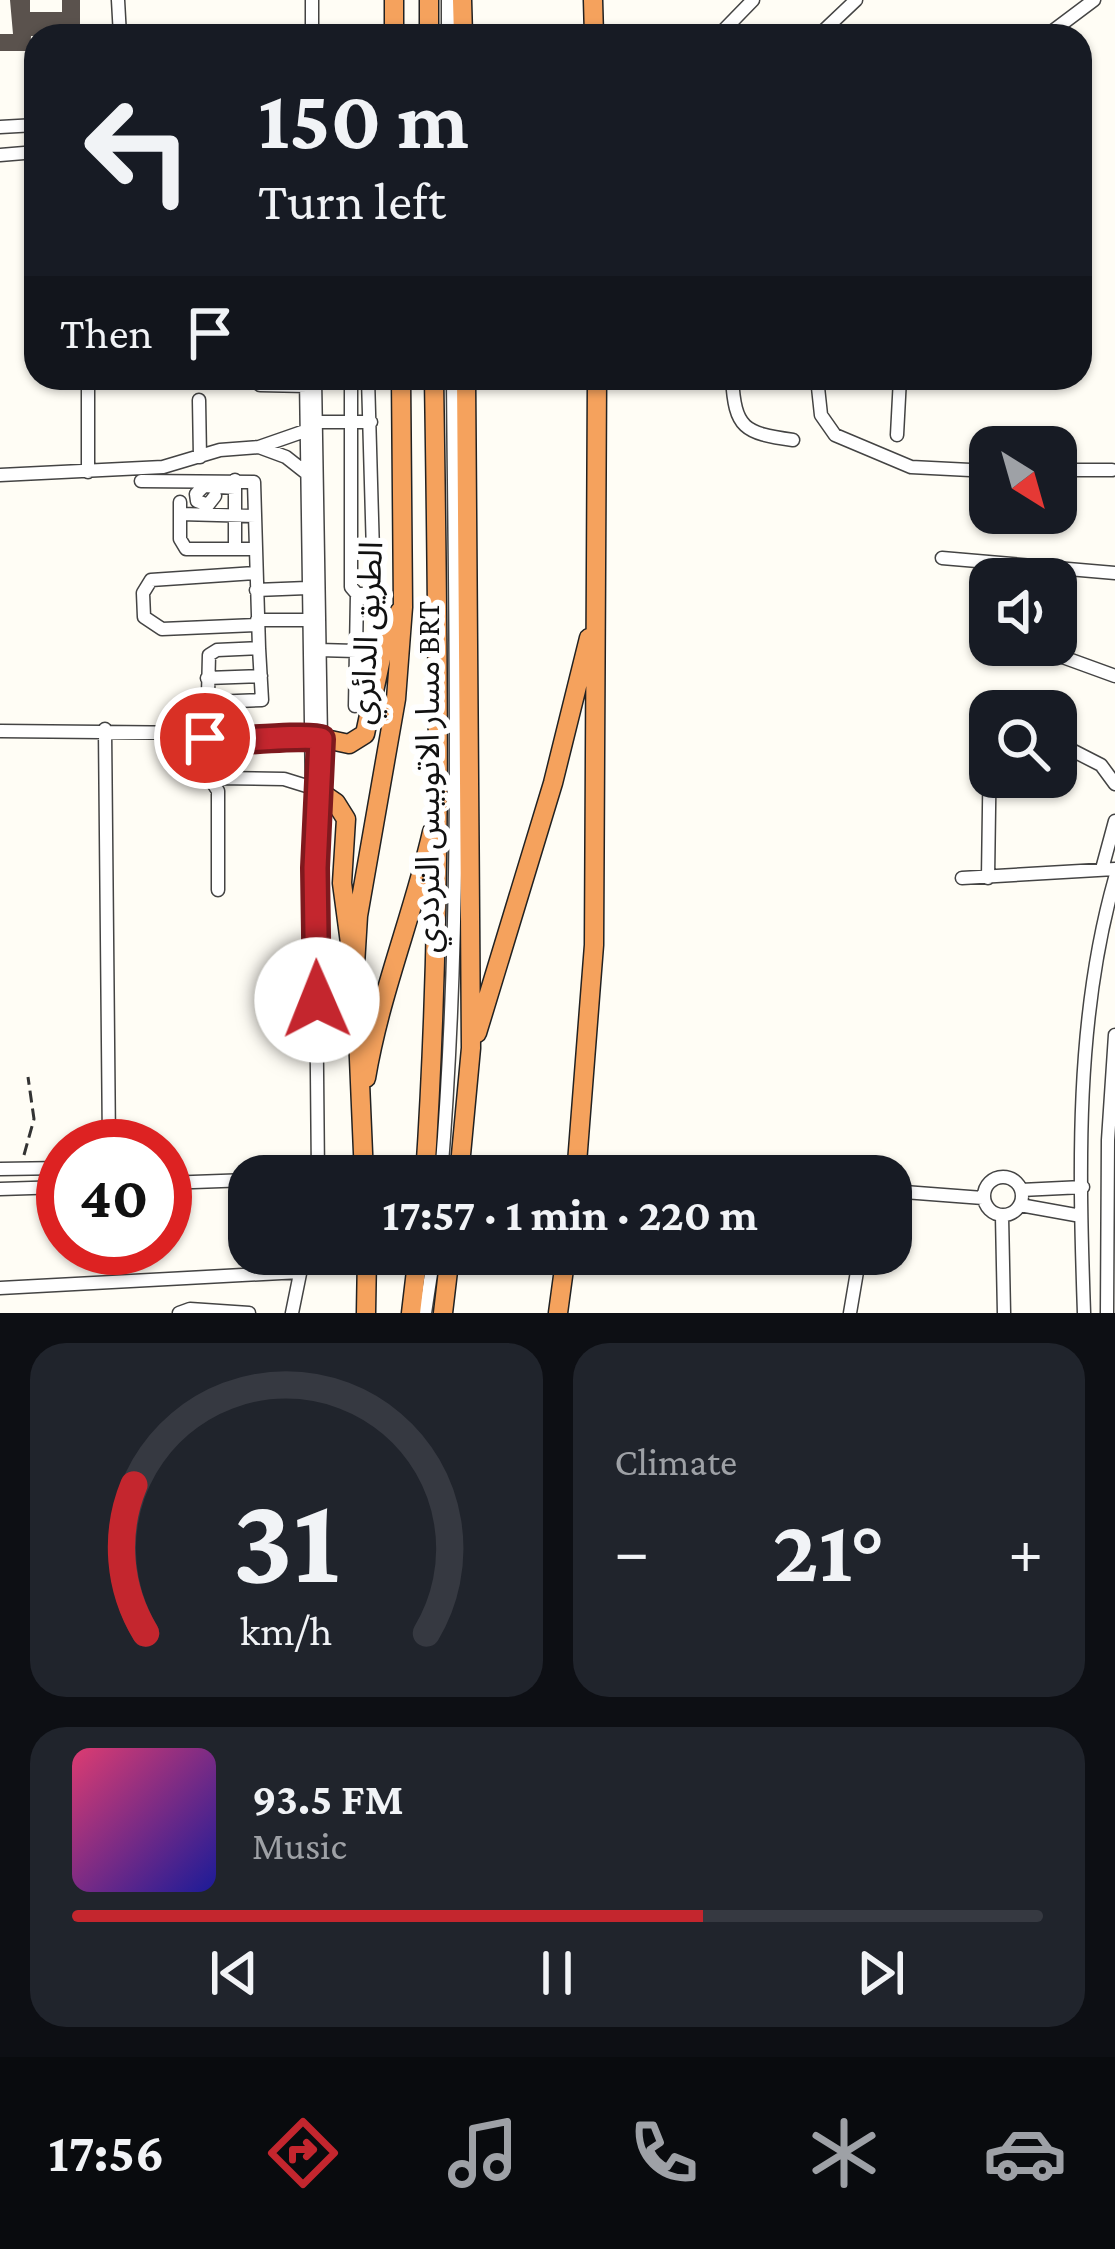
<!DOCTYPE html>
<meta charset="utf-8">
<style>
body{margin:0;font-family:"Crimson Pro","Noto Sans Arabic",serif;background:#20242c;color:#f1f3f6;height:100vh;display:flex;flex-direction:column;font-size:45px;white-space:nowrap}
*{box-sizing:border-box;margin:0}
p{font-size:39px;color:#9ea1a6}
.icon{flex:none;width:66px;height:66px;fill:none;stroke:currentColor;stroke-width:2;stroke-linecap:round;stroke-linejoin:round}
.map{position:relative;height:1313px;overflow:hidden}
.sheet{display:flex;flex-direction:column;gap:30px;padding:30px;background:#0d0f14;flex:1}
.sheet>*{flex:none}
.guide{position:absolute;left:24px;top:24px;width:1068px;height:366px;border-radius:36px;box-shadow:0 3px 9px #0004;background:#171b24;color:#f1f3f6;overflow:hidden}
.needle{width:78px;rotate:143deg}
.tools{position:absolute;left:969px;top:426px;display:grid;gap:24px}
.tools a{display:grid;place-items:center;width:108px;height:108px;border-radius:24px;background:#171b24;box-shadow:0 3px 9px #0004;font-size:60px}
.speed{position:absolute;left:36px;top:1119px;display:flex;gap:24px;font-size:60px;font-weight:700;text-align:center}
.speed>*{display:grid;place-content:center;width:156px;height:156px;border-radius:50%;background:#171b24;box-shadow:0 3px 9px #0004;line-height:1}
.speed .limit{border:18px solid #d22;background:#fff;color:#111}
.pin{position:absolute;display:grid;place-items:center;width:102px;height:102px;color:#fff;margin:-51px;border:6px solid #fff;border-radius:50%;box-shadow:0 3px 12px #0007}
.me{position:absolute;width:132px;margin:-66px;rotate:359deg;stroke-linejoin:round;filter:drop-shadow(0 0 9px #0008)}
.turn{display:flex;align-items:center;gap:42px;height:252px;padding:0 36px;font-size:54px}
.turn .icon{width:156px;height:156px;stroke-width:2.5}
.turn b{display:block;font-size:84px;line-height:102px}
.then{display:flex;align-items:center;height:114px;padding:0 36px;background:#0003;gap:24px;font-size:45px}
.big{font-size:90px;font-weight:700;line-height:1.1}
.sheet .widget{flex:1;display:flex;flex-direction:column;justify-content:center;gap:18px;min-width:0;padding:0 42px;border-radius:36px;background:#20242c}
.sheet .dial{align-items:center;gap:0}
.dial svg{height:312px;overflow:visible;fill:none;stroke:#363941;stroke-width:7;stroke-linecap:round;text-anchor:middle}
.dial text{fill:#f1f3f6;stroke:none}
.song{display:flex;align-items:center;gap:36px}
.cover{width:144px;height:144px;border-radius:18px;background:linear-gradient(135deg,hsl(340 70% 55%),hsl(240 70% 35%))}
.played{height:12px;border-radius:6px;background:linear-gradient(90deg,#c4262e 65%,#363941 65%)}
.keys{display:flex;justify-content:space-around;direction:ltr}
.heat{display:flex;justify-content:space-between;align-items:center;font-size:66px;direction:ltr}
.sheet .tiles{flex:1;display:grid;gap:30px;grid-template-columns:1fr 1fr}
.widget:last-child{grid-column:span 2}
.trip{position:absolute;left:228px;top:1155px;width:684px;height:120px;border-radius:36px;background:#171b24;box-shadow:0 3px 9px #0004;font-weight:700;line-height:120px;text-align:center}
.tab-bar{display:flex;height:192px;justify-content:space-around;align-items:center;background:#090b0e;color:#9ea1a6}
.tab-bar .icon{width:84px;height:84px}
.tab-bar .selected{color:#c4262e}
.tab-bar b{font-size:54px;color:#f1f3f6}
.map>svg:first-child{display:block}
</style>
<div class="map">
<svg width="1115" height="1313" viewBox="0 0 1115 1313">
<rect width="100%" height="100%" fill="#fffdf5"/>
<path fill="#5a524d" d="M10 0H30V12H62V0H80V36H31L30 51H0V34H13Z"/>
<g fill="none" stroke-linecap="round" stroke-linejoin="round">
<defs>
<path id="minor" d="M118 0 120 36
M312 0V36
M448 0V36
M718 36 753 0
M818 36 856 0
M1046 36 1094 0
M0 127 36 125
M0 155 36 152
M306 378 313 861
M315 378 321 738 315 868 318 1176
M351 378V587L357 594H368L374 588 368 378
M732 378C735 429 744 433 793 440
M817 378 821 415 835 435 911 467 990 471
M260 385 307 386
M199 400 200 457
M316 422H371
M897 435 900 378
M259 447 286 457 305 472
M1056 470H1112
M88 472V378
M0 475 163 467 220 450 259 447 305 431
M235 480V549
M141 481 254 482 259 648 217 650 209 655 208 695 212 702 262 700 259 648
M215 496 208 505 197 501 196 494 204 486 235 488
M180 502V539L186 549H255
M180 514 255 516
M942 558 1115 573
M255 573 151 580 143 593 144 617 162 629 258 625
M256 590 307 588
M257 620H308
M319 650 356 651
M1049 652 1115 676
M207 678 261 676
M355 706 357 594
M105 729 109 1146
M0 731 202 733 201 764 218 791V890
M205 742 315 735
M1056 742 1101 765 1115 784
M214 778 284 779 313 788
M1102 869 1115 821
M962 878 1115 869
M988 878 990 740
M0 1169 63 1168
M441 1176C463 910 455 644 453 378
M984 1196a19 19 0 1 1 38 0a19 19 0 1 1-38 0Z
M165 1183 249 1180
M0 1189 63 1187
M1021 1190 1083 1187
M891 1191 983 1198
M1020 1205 1081 1216
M1002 1216 1004 1313
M0 1288 300 1272
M179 1313 190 1309 249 1313
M292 1313 304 1254
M425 1313 434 1254
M850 1313 860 1254
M1084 1313C1079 1168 1075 1019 1115 878
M1107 1313 1108 1140 1115 1035"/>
<path id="highway" d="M394 0V36
M429 0V36
M462 0 463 36
M593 0 594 36
M321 738 349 744 365 734 386 635 400 611
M320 792 336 803 346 819 342 883 350 943
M477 1033 553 783 589 638
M366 1078C380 994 413 915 432 832
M364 1176 355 965 358 916 396 699 403 607 401 378
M425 1176C443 910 438 645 434 378
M459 1176 471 1048 466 378
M576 1176 594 945 597 378
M366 1313 367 1254
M411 1313 418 1254
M443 1313 450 1254
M558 1313 566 1254"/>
</defs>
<use href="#minor" stroke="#444" stroke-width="15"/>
<use href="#highway" stroke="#222" stroke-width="21"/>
<path stroke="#333" stroke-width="3" stroke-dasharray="12 6" stroke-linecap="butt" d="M24 1155 34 1119 28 1077"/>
<use href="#minor" stroke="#fff" stroke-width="12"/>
<use href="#highway" stroke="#f5a25d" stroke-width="18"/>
</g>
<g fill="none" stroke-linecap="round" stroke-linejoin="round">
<defs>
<path id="route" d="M205 738V742C226 742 310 734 321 739L315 868 317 1000"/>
</defs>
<use href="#route" stroke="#7f191e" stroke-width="30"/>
<use href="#route" stroke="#c4262e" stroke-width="21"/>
</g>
<g text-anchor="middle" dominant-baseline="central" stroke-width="12" stroke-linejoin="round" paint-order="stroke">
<g font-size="33" fill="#111" stroke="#fff">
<text transform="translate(366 633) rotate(-87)">الطريق الدائري</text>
<text transform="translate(427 777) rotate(-90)">مسار الاتوبيس الترددي BRT</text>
</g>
</g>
</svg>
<div class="tools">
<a><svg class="needle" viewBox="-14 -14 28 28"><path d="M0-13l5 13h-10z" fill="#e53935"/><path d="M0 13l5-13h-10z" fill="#9ea1a6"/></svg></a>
<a><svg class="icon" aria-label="sound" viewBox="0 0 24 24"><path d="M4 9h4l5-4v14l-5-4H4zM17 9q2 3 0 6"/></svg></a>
<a><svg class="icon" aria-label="search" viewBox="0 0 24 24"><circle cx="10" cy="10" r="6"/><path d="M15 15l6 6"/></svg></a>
</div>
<div class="speed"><div class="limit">40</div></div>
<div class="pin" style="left:205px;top:738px;background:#d93025"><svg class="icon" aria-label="arrive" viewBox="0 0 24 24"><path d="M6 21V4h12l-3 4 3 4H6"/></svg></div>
<svg class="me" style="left:317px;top:1000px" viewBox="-20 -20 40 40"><circle r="19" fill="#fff"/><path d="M0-13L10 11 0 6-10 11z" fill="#c4262e"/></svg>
<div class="trip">17:57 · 1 min · 220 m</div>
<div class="guide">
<div class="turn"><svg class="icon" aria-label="left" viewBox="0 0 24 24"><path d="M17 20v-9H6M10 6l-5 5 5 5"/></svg><div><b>150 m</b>Turn left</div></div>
<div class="then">Then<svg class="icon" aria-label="arrive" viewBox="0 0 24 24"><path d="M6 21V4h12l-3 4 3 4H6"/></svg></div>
</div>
</div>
<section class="sheet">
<div class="tiles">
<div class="widget dial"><svg viewBox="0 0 100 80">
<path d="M14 69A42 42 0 1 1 86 69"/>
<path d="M14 69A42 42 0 0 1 11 31" stroke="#c4262e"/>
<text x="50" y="56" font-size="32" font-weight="700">31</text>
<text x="50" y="72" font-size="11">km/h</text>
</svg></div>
<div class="widget"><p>Climate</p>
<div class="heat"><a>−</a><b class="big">21°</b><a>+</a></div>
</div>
<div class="widget">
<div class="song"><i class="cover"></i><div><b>93.5 FM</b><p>Music</p></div></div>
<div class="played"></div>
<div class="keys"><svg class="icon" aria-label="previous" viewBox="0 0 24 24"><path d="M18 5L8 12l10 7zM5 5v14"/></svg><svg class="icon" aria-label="pause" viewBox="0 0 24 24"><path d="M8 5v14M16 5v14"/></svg><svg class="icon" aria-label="next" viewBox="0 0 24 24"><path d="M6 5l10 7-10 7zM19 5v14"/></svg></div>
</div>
</div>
</section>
<nav class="tab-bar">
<b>17:56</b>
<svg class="icon selected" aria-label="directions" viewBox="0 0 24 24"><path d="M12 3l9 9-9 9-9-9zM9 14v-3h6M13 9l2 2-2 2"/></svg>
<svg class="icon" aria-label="music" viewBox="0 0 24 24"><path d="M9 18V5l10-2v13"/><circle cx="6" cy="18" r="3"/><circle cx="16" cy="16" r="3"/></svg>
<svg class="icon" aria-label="phone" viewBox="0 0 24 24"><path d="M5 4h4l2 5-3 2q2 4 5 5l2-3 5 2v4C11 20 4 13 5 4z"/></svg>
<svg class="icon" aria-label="climate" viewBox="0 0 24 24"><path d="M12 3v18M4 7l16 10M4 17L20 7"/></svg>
<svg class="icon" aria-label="car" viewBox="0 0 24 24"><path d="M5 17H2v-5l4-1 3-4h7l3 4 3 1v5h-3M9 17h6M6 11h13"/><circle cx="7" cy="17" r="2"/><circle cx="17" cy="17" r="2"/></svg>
</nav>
